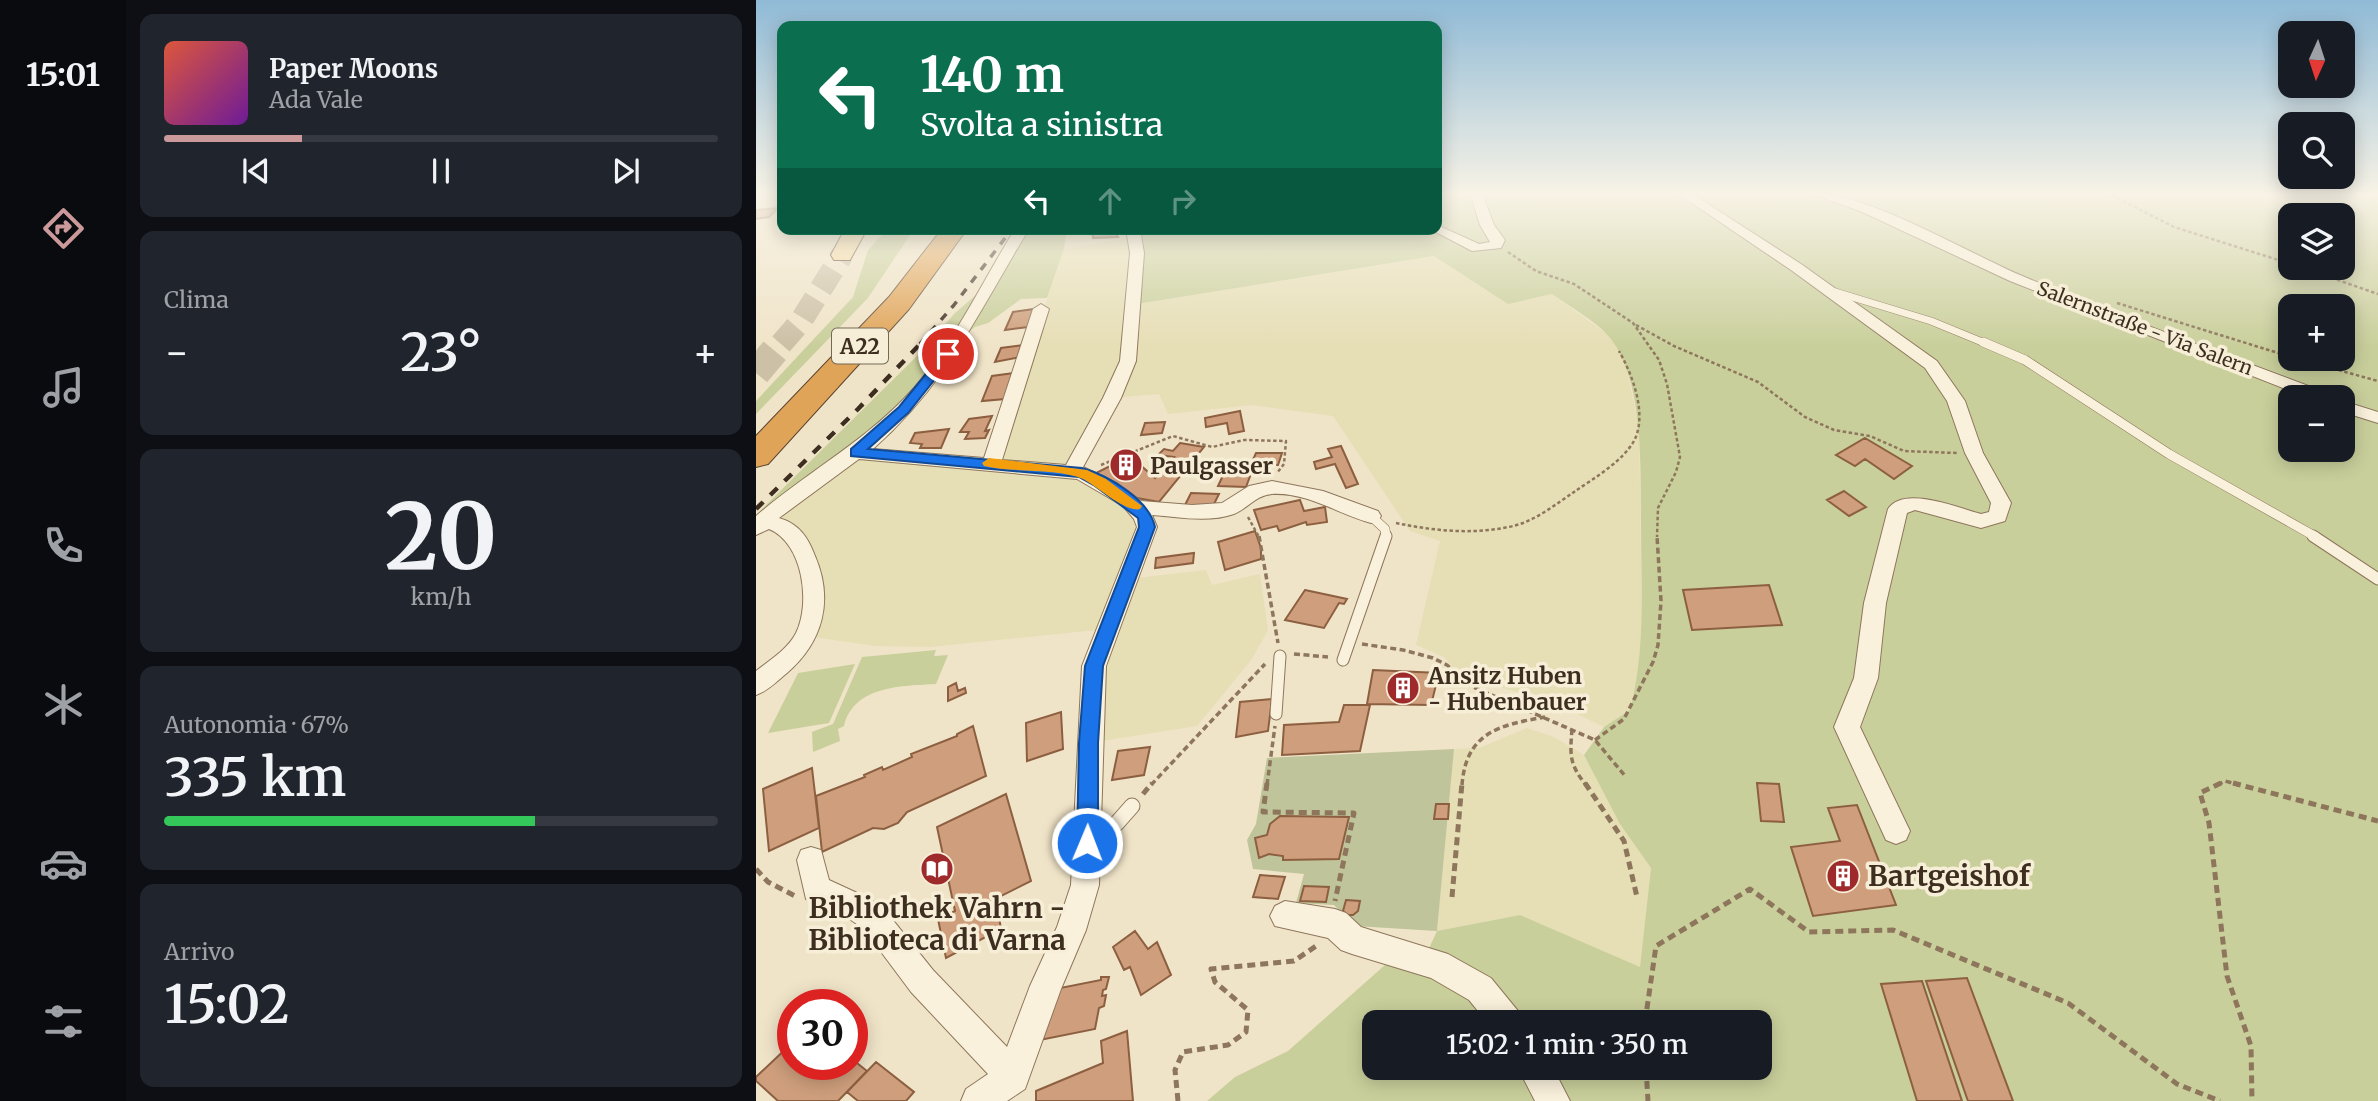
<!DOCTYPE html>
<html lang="it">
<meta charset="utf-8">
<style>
body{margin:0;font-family:Merriweather,serif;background:#20242c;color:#f1f3f6;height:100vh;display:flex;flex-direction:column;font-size:26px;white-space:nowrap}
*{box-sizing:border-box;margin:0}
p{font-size:23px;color:#9ea1a6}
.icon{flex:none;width:38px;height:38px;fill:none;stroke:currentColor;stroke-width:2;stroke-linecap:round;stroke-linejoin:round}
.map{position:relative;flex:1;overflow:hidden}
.sheet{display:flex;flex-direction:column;gap:14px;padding:14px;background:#0d0f14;width:630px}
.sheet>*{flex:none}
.top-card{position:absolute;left:21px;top:21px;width:665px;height:214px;border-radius:14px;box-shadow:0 4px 18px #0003;background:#0b6e4f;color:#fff;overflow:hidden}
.needle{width:46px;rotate:183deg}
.buttons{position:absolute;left:1522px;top:21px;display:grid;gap:14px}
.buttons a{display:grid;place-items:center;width:77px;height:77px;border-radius:14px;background:#171b24;box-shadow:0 4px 18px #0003;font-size:35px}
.speed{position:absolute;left:21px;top:989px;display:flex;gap:14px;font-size:35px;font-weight:700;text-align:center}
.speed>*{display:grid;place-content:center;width:91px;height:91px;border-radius:50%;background:#171b24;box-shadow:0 4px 18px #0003;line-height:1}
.speed .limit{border:10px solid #d22;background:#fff;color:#111}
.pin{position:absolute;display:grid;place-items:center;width:60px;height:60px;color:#fff;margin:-30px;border:4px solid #fff;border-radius:50%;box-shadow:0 2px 7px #0007}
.me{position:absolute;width:77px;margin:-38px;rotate:1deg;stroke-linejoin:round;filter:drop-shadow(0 0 5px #0008)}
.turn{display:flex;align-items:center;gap:24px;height:147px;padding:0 28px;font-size:32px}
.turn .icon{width:91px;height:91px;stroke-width:2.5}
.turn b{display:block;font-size:49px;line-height:60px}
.lanes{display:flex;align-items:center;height:66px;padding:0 28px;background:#0003;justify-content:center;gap:35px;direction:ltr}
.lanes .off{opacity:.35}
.big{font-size:52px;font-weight:600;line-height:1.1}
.sheet .card{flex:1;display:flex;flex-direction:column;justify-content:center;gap:10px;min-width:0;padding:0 24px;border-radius:14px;background:#20242c}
.sheet .dial{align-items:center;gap:0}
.dial b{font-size:91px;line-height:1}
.song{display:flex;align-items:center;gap:21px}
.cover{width:84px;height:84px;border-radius:10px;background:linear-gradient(135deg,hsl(10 70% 55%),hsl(280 70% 35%))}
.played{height:7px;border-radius:4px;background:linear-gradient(90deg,#cc999b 25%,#363941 25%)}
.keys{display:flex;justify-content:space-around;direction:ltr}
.heat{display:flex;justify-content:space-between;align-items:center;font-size:38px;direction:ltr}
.charge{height:10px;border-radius:5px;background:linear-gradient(90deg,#34c759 67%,#363941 0)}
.trip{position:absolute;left:606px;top:1010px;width:410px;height:70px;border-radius:14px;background:#171b24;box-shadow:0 4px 18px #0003;font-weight:600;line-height:70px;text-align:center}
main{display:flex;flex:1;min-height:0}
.dock{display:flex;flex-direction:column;width:126px;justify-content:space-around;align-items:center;background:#090b0e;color:#9ea1a6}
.dock .icon{width:49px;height:49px}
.dock .active{color:#cc999b}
.dock b{font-size:32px;color:#f1f3f6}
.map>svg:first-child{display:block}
</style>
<main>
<nav class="dock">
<b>15:01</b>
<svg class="icon active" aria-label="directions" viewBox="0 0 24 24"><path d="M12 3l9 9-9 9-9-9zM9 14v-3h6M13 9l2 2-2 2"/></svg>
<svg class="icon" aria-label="music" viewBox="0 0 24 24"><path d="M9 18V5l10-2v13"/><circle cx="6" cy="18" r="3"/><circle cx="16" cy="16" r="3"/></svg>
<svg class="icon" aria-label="phone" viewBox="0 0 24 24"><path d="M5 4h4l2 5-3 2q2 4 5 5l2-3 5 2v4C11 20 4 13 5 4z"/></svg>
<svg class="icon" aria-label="climate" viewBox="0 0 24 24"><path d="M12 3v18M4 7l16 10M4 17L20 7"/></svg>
<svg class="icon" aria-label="car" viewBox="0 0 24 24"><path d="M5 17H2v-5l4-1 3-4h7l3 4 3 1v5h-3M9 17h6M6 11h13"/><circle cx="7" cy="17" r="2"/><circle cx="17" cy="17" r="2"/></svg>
<svg class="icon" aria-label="filters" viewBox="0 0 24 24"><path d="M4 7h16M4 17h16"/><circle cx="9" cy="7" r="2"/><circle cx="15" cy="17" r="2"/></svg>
</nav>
<section class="sheet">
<div class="card">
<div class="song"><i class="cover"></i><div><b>Paper Moons</b><p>Ada Vale</p></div></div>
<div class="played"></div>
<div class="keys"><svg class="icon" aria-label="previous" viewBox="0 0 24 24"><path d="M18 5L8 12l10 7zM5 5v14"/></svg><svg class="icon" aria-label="pause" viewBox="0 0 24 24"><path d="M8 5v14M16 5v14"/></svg><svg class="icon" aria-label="next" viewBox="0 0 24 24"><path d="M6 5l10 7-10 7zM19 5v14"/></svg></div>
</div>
<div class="card"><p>Clima</p>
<div class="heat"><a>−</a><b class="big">23°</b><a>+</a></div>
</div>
<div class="card dial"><b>20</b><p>km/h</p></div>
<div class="card"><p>Autonomia · 67%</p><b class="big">335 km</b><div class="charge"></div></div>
<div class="card"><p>Arrivo</p><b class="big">15:02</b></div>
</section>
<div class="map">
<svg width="1622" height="1101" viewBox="0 0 1622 1101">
<rect width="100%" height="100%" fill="#f0e4c8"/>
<path fill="#e6deb5" d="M378 237 376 305 679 256 752 303 796 294 855 337 870 366 883 427 886 632 882 678 874 710 848 727 792 700 705 677 688 657 660 645 684 541 654 531 577 416 496 405 412 414 403 394 356 398 316 471 389 517 371 579 450 570 456 585 504 574 512 630 496 659 441 726 333 743 341 630 174 647 119 646 50 636 59 601 39 536 7 521 100 453 236 463 308 249Z
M771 728 798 737 828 755 864 823 895 868 884 968 764 915 681 931 698 749 723 748Z"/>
<path fill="#c9cf9b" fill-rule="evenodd" d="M681 193H1622V1101H451L479 1077 532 1051 629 965 662 972 681 931 764 915 884 967 895 868 864 824 828 755 848 727 874 710C890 649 885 588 885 525 884 471 889 384 855 339 844 324 813 306 796 294L752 304 678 256 375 305 378 237 385 229H681ZM1535 215H1587V268H1535ZM1535 306H1587V359H1535ZM1535 397H1587V450H1535ZM618 1022H1003V1068H618Z
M131 229H158L112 298 0 414V401L97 297 112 250Z
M269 229H311L308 249 291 298 265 299 232 323 219 327 203 340 147 410 0 515 165 352 198 314 238 279Z
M180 650 178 656 192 655 180 684C147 686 98 685 88 726L82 729 84 741 57 752 56 732 77 724 106 657Z
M99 664 73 723 12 733 42 673Z"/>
<path fill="#bfc49a" d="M698 749 681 931 599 926 578 905 540 903 548 874 497 869 491 840 500 824 511 758Z"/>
<path fill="#cf9f7d" stroke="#8d5f41" stroke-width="2" d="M22 208 13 217 0 219V210Z
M336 229H357L362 237 337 238Z
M278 309 272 327 249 330 257 312Z
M268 345 264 357 239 362 245 348Z
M258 373 249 399 226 401 236 376Z
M484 411 488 431 473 434 471 423 450 427 449 418Z
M236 416 229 431 233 430 229 438 209 439 213 432H204L213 419Z
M409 422 406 433 385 435 389 423Z
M193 429 185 448H164L166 444 154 443 159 433Z
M1109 438 1156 466 1138 479 1109 459 1099 466 1080 455Z
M424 443 448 447 403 502 381 498 340 473 374 456 399 478 418 457 402 455 408 449 417 451Z
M585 446 602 484 590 488 579 464 560 469 558 462 576 457 572 449Z
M500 453H526L522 465 495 464Z
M469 471H496L490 487 462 486Z
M1088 491 1110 507 1093 516 1071 500Z
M435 493 463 494 457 506 429 505Z
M544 500 548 511 569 507 571 522 551 525 550 522 523 531 521 526 505 530 498 510Z
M499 531 505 548V559L469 570 462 542Z
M438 553 437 563 399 568 400 558Z
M1013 585 1026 625 936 630 927 590Z
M549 590 591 599 588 604 583 603 568 628 529 620Z
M617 670 683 673 675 705 611 704Z
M200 683 202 691 209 688 210 693 192 701V687Z
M516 699 512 731 480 737 484 702Z
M588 705H614L604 751 526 755 528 725 583 722Z
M305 712 307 749 271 761 270 723Z
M217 726 230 776 151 812 142 823 128 829 117 828 66 852 60 796 109 777 108 775 126 767 127 770 156 757 155 754 201 736V734Z
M394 747 388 775 356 780 362 751Z
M56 768 63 828 13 851 7 789Z
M1001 783 1023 784 1028 822 1005 821Z
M250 794 275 881 233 902 238 920 243 917 245 929 190 958 182 919 199 911 181 827Z
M680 804H693L692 819H678Z
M1101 805 1140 905 1057 916 1035 847 1084 841 1072 808Z
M524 816 593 817 583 859 527 860V856L513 854 503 858 499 838 511 835 514 824Z
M504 875 529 877 522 899 497 897Z
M548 886 573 887 570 902 544 901Z
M590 900 604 901 602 911 597 915H591L587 911Z
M379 931 392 949 401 942 415 975 385 995 374 967 368 970 357 947Z
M345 977H353L350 989 347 990 346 996 350 995 348 1006 343 1008 339 1029 284 1040 299 989 345 980Z
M1211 978 1257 1101H1212L1170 981Z
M1166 981 1206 1101H1161L1125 984Z
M371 1031 377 1101H280V1091L347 1063 345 1041Z
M37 1042V1064H96V1059L111 1071 82 1101H22L0 1081V1077Z
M120 1062 158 1092 150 1101H102L91 1092Z"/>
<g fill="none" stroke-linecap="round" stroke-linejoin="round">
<path stroke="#ccc0a6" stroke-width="23" stroke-dasharray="23 11" stroke-linecap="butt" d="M25 344 45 321 86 255"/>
<path stroke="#ccc0a6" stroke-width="29" stroke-dasharray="29 15" stroke-linecap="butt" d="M0 373 26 342"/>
<defs>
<path id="service-far3" d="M1073 290 1175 321 1231 344"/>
<path id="service-far2" d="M1227 342 1269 360 1413 454 1560 537
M615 516 629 529 630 537"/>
<path id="service-far1" d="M1557 536 1622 579
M587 660 630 536
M520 714 524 656"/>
<path id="service" d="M334 842 361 823 376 806"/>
<path id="minor" d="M714 193H726L738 225 749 240 745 248 716 251 674 229H681V225L723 244 734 242 724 225Z
M921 193H935L1045 264 1181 361 1209 401 1227 453 1255 503 1249 521 1225 528 1159 510 1151 513 1130 603 1122 678 1104 727 1154 831 1150 840 1140 844 1130 840 1078 727 1098 678 1108 603 1132 509C1148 485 1202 508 1225 514L1233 512 1235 503 1209 453 1191 401 1169 368 1035 270Z
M1053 193C1107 190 1210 252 1264 275 1365 318 1469 354 1571 393L1574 397H1550L1254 281 1104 211Z
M259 229H273C223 311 191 384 117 449L228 458 277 309 285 304 293 309 246 460 310 465 347 398 364 361 374 253 370 229H384L388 253 380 361 365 398 327 467 362 484 385 501 436 505 466 503 493 486 516 481 567 491 622 511 625 516 622 521 615 523C582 514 551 492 516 494 500 495 491 509 478 514 452 523 423 517 396 515L401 527 350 666 343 885 330 930 305 989 269 1089 251 1101H205L210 1089 232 1074 155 992 108 929 92 918 50 899 41 860 45 850 55 847 65 850 73 880 112 898 128 909 177 970 251 1047 274 986 301 927 315 885 326 666 381 527 378 519 367 506 321 479 103 459 23 518C43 524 52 537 59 556 78 600 67 642 31 673 21 681 12 691 0 695V671C14 660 32 649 40 633 55 603 47 543 13 529L0 535V516C52 471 112 440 158 388 199 341 226 282 259 229Z
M1587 401 1622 412V423L1587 412Z
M529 901 579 909 590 913 605 927 692 954 735 978 762 1011 767 1022H731L713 1000 675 978 596 954 585 950 572 938 519 926 514 916 519 906Z
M762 1068H797L814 1101H779Z"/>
<path id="primary" d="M89 229H111L94 260H78L75 255Z"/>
<path id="motorway" d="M186 229H211L153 309 12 464 0 467V436L133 297Z"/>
</defs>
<use href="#service-far3" stroke="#8d765c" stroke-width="8"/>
<use href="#service-far2" stroke="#8d765c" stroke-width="10"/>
<use href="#service-far1" stroke="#8d765c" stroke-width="13"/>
<use href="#service" stroke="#8d765c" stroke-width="17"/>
<use href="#minor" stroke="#8d765c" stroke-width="2"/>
<use href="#primary" stroke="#5b4430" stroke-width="2"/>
<use href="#motorway" stroke="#5b4430" stroke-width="2"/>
<path stroke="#8d765c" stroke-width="2.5" stroke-dasharray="3.5 2.5" stroke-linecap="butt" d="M1351 193 1418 227 1535 264
M752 252 780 271 818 284 877 323 903 360 911 384 924 457 920 472 902 508 901 537
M1547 268 1622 294
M1361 303 1535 357
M880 325 918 346 1002 382 1049 417 1078 430 1114 436 1148 451 1201 453
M1542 359 1622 381
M345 465 417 436 456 447 488 440 530 441 528 464 521 473
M492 517 503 537
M640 523C679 531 718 535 757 526 779 521 800 504 818 492 838 478 868 461 879 439 891 412 876 374 863 351"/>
<path stroke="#8d765c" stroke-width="3.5" stroke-dasharray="6 3.5" stroke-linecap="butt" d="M503 536 522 643
M606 644 647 650 677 658 691 665 715 686 839 740 870 777
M538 654 572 657
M816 729C814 755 813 764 830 785
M839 740 868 719 897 662 902 645 905 601 901 536
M395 785 509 664
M511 785 519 726
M706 785C710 732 744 725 789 717
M1461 785 1469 781 1483 785"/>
<path stroke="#8d765c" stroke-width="5" stroke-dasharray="8 5" stroke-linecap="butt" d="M511 783 507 812 598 813 579 901
M829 783 868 841 881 897
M1465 783 1444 793 1453 823 1471 976 1495 1046 1496 1101
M1477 783 1622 821
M387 794 396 783
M0 869 12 882 41 897
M696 897 706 783
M889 1022 900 946 994 889 1053 932 1137 930 1312 1003 1421 1084 1464 1101
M890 1068 892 1101
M422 1101 419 1070 427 1052 472 1045 490 1032 492 1010 459 982 455 969 538 961 563 944"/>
<use href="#service-far3" stroke="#faf1dc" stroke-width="7"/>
<use href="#service-far2" stroke="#faf1dc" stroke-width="9"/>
<use href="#service-far1" stroke="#faf1dc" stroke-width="11"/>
<use href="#service" stroke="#faf1dc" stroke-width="15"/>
<use href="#minor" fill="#faf1dc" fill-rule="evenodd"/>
<use href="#primary" fill="#f3d9a0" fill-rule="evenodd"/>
<use href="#motorway" fill="#e0a458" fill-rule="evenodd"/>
<path stroke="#3d2e20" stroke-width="3.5" stroke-dasharray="8 8" stroke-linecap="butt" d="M164 344 198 305 256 229"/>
<path stroke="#3d2e20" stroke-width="4.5" stroke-dasharray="10 10" stroke-linecap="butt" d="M0 509 102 409 166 342"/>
</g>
<linearGradient id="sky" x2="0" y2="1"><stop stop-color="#8fbad6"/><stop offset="0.56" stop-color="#f8f3e6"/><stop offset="1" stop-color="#f8f3e6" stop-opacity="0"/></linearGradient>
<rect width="1622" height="347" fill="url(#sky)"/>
<path fill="#1a73e8" stroke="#114b97" stroke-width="2" d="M192 351 199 354 152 413 112 449 326 468C351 475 393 499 399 527L347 666 342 743V843L339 850 331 853 324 850 321 843 323 743 329 666 383 527 382 518 339 486 323 477 95 456V449L143 407 188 352Z"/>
<path fill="#f59e0b" d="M233 458 331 470 350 479 386 506 384 509C370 513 341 486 327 479 302 468 257 473 228 466L226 463Z"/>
<defs>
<symbol id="building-disc" viewBox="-11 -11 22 22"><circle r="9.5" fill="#9e2a2b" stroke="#f7eed8"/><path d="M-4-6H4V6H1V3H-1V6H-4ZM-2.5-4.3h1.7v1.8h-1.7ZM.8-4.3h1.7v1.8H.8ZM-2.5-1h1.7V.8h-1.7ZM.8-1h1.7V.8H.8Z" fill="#fff"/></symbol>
<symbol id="library-disc" viewBox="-11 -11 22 22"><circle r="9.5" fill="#9e2a2b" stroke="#f7eed8"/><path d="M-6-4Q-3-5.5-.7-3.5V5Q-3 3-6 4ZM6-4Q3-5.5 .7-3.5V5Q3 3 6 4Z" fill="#fff"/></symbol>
</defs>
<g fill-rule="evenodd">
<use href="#building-disc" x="351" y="446" width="38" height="38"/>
<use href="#building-disc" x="628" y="669" width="38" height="38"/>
<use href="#library-disc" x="162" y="850" width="38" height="38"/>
<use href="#building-disc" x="1068" y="857" width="38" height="38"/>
</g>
<g text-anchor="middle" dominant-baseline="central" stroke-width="7" stroke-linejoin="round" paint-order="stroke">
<g font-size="19" fill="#3d2e20" stroke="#f7eed8">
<text transform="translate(1389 328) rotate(21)">Salernstraße - Via Salern</text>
</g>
<rect fill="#f7eed8" stroke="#756857" stroke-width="2" x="76" y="328.5" width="56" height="35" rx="5"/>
<g font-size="21" font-weight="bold" fill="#3d2e20">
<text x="104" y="346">A22</text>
</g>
<g font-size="23" font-weight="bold" fill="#3d2e20" stroke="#f7eed8" text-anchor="start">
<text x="394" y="465">Paulgasser</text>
<text x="672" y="675">Ansitz Huben<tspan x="672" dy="26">- Hubenbauer</tspan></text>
</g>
<g font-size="28" font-weight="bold" fill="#3d2e20" stroke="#f7eed8" text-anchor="start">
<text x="1112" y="876">Bartgeishof</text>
<text x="181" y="908" text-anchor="middle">Bibliothek Vahrn -<tspan x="181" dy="32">Biblioteca di Varna</tspan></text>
</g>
</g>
</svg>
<div class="buttons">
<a><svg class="needle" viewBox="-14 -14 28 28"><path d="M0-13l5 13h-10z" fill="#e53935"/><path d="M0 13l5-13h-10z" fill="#9ea1a6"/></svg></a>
<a><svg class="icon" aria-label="search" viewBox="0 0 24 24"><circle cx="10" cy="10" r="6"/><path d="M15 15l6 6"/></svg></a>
<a><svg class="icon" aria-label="layers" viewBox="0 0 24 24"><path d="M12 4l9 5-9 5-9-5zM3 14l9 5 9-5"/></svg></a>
<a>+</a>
<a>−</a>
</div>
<div class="speed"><div class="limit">30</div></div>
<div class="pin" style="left:192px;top:354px;background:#d93025"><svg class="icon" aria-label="arrive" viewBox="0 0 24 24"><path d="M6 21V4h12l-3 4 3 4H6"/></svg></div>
<svg class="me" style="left:331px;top:843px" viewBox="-20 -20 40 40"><circle r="17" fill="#1a73e8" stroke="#fff" stroke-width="3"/><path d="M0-11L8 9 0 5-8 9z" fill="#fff"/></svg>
<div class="trip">15:02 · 1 min · 350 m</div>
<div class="top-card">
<div class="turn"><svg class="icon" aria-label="left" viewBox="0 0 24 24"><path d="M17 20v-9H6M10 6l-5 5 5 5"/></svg><div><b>140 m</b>Svolta a sinistra</div></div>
<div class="lanes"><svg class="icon" aria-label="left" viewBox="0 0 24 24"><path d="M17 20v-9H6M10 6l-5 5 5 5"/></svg><svg class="icon off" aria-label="ahead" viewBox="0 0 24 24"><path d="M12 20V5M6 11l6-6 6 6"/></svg><svg class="icon off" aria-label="right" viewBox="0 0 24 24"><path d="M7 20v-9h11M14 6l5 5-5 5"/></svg></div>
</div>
</div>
</main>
